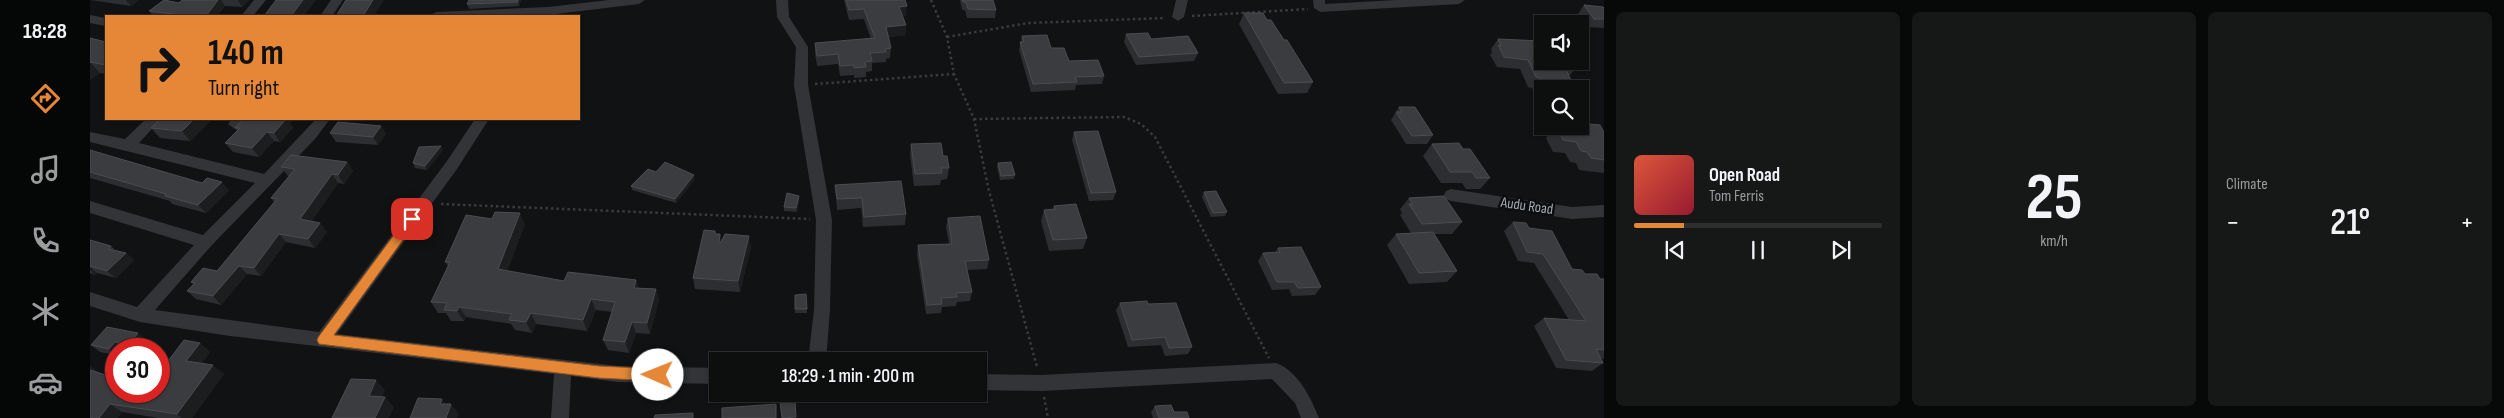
<!DOCTYPE html>
<meta charset="utf-8">
<style>
body{margin:0;font-family:"Sofia Sans Condensed",sans-serif;background:#161717;color:#f1f3f6;height:100vh;display:flex;flex-direction:column;font-size:19px;white-space:nowrap}
*{box-sizing:border-box;margin:0}
p{font-size:16px;color:#9a9c9e}
.icon{flex:none;width:28px;height:28px;fill:none;stroke:currentColor;stroke-width:2;stroke-linecap:round;stroke-linejoin:round}
.map{position:relative;flex:1;overflow:hidden}
.details{display:flex;flex-direction:column;gap:12px;padding:12px;background:#070808;width:900px}
.details>*{flex:none}
.hud{position:absolute;left:15px;top:15px;width:475px;height:105px;border-radius:0px;box-shadow:0 1px 4px #0004,0 0 0 1px #2d2e2e;background:#e58737;color:#111;overflow:hidden}
.tools{position:absolute;left:1444px;top:15px;display:grid;gap:10px}
.tools a{display:grid;place-items:center;width:55px;height:55px;border-radius:0px;background:#0d0e0e;box-shadow:0 1px 4px #0004,0 0 0 1px #2d2e2e;font-size:25px}
.speed{position:absolute;left:15px;top:338px;display:flex;gap:10px;font-size:25px;font-weight:700;text-align:center}
.speed>*{display:grid;place-content:center;width:65px;height:65px;border-radius:50%;background:#0d0e0e;box-shadow:0 1px 4px #0004,0 0 0 1px #2d2e2e;line-height:1}
.speed .limit{border:8px solid #d22;background:#fff;color:#111}
.pin{position:absolute;display:grid;place-items:center;width:42px;height:42px;color:#fff;margin:-21px;border-radius:10px;box-shadow:0 2px 8px #0006}
.me{position:absolute;width:55px;margin:-28px;rotate:271deg;stroke-linejoin:round;filter:drop-shadow(0 0 4px #0008)}
.turn{display:flex;align-items:center;gap:18px;height:105px;padding:0 20px;font-size:22px}
.turn .icon{width:65px;height:65px;stroke-width:2.5}
.turn b{display:block;font-size:35px;line-height:42px}
.big{font-size:38px;font-weight:600;line-height:1.1}
.details .tile{flex:1;display:flex;flex-direction:column;justify-content:center;gap:8px;min-width:0;padding:0 18px;border-radius:8px;background:#161717}
.details .dial{align-items:center;gap:0}
.dial b{font-size:65px;line-height:1}
.song{display:flex;align-items:center;gap:15px}
.cover{width:60px;height:60px;border-radius:8px;background:linear-gradient(135deg,hsl(10 70% 55%),hsl(350 70% 35%))}
.played{height:5px;border-radius:2px;background:linear-gradient(90deg,#e58737 20%,#2d2e2e 20%)}
.keys{display:flex;justify-content:space-around;direction:ltr}
.heat{display:flex;justify-content:space-between;align-items:center;font-size:28px;direction:ltr}
.details .tiles{flex:1;display:grid;gap:12px;grid-template-columns:repeat(3,1fr)}
.trip{position:absolute;left:619px;top:352px;width:278px;height:50px;border-radius:0px;background:#0d0e0e;box-shadow:0 1px 4px #0004,0 0 0 1px #2d2e2e;font-weight:600;line-height:50px;text-align:center}
main{display:flex;flex:1;min-height:0}
.menu{display:flex;flex-direction:column;width:90px;justify-content:space-around;align-items:center;background:#050606;color:#9a9c9e}
.menu .icon{width:35px;height:35px}
.menu .active{color:#e58737}
.menu b{font-size:22px;color:#f1f3f6}
.map>svg:first-child{display:block}
</style>
<main>
<nav class="menu">
<b>18:28</b>
<svg class="icon active" aria-label="directions" viewBox="0 0 24 24"><path d="M12 3l9 9-9 9-9-9zM9 14v-3h6M13 9l2 2-2 2"/></svg>
<svg class="icon" aria-label="music" viewBox="0 0 24 24"><path d="M9 18V5l10-2v13"/><circle cx="6" cy="18" r="3"/><circle cx="16" cy="16" r="3"/></svg>
<svg class="icon" aria-label="phone" viewBox="0 0 24 24"><path d="M5 4h4l2 5-3 2q2 4 5 5l2-3 5 2v4C11 20 4 13 5 4z"/></svg>
<svg class="icon" aria-label="climate" viewBox="0 0 24 24"><path d="M12 3v18M4 7l16 10M4 17L20 7"/></svg>
<svg class="icon" aria-label="car" viewBox="0 0 24 24"><path d="M5 17H2v-5l4-1 3-4h7l3 4 3 1v5h-3M9 17h6M6 11h13"/><circle cx="7" cy="17" r="2"/><circle cx="17" cy="17" r="2"/></svg>
</nav>
<div class="map">
<svg width="1514" height="418" viewBox="0 0 1514 418">
<rect width="100%" height="100%" fill="#111213"/>
<g fill="none" stroke-linecap="round" stroke-linejoin="round">
<path stroke="#393b3e" stroke-width="2.5" stroke-dasharray="2.5 3" stroke-linecap="butt" d="M841 0 857 37 864 74 884 119 899 191 947 367
M1102 16 1218 9
M857 37 938 23 1076 18
M725 84 864 74
M884 119 1034 117 1051 124 1065 137 1179 358
M351 204 720 219
M954 397 958 418"/>
<path fill="#333437" fill-rule="evenodd" d="M164 0H176L163 16H151Z
M241 0H253L242 16H230Z
M519 0H555L549 4 458 15 340 16 346 12 458 7Z
M686 0H698L699 17 718 47V85L742 220 740 310 736 361H718L724 310 726 220 704 85 706 47 687 17Z
M1086 0H1098L1094 17 1088 21 1082 17Z
M1223 0H1235V4L1306 0H1375L1369 4 1230 12 1224 8Z
M0 15 16 18V26L0 23Z
M56 119H71L49 143 174 174 226 119H240L225 139 121 246 65 310 229 332 357 161 385 119H399L367 169 247 334 528 366 628 368V384L528 382 481 376 479 418H461L464 374 140 336 50 322 0 306V292L47 307 104 245 0 213V201L113 235 165 183 0 142V132L35 139Z
M142 119H157L150 127 145 129 138 124Z
M1361 189 1482 207 1514 205V217L1482 219 1361 201 1356 199 1354 195 1356 191Z
M1186 363C1208 371 1221 398 1229 418H1211L1205 403 1182 379 951 391 888 390V374L951 375Z"/>
</g>
<path fill="#2d2e31" d="M0 0H49L41 6Z
M92 0H159L152 7 135 6 127 16H63L59 11 89 3Z
M431 0 429 6 379 9 377 4Z
M754 0H815L816 16H813L816 35 798 37 801 48 800 58 796 59V62L782 63V71L776 72V77L764 78V75L750 76 748 64 727 66 725 53V43L781 39 774 19 759 20Z
M870 0H903L906 10 905 18H877L875 10H872Z
M1494 5 1514 8V28L1497 27 1488 14Z
M1154 13 1177 20 1194 40 1223 82 1217 93 1188 94 1149 24Z
M1036 34 1061 39 1108 53 1104 61 1046 65 1034 42Z
M932 36 961 48 979 61 1014 76 1012 84 986 85 985 90 941 92 929 50Z
M0 38 16 42V74L10 73 0 80Z
M1408 39 1488 65 1480 75H1478L1485 89H1452V96L1445 95 1442 88 1438 87 1430 69 1407 67 1400 55 1402 53 1401 49Z
M1309 107 1343 135 1337 144H1316L1301 120Z
M122 119 100 141 70 138 61 128Z
M200 124 203 128 190 142 184 141 169 157 143 152 135 143 147 131 145 128Z
M291 126 296 134 288 145 246 142 240 133Z
M1466 126H1490L1514 132V173L1489 170 1486 163 1480 162 1475 153 1463 152 1456 138Z
M984 132 1026 192 1023 200 999 201 982 140Z
M821 144 853 156 859 168 857 179 851 180 850 185 824 186 820 155Z
M1342 144 1373 149 1400 178 1390 189H1376L1372 183H1351L1333 156Z
M0 150 112 183 139 190 116 213 82 204 80 201 0 178Z
M353 150 337 170 325 168 323 163Z
M257 162 263 171 254 184 248 183 221 222 230 223 237 232 225 248 196 242 171 276 157 274 131 305 106 299 97 291 103 284 101 282 127 271 184 202 181 198 199 176H198L191 167Z
M908 163 925 175 924 179 910 180 907 167Z
M566 172 605 179 586 203 542 190 541 186Z
M745 185 816 214 815 225 773 227 771 208 747 210Z
M1114 192 1137 212 1135 216 1121 217 1112 197Z
M709 196V200L707 212 694 211V207Z
M1319 198 1372 222 1362 234H1344L1367 271 1357 282 1319 284 1297 245 1306 234 1321 233 1310 215 1312 213 1310 209Z
M964 206 997 238 993 249 959 251 951 221 954 210 963 209Z
M858 218 899 260 897 269 877 270 882 292 880 301 867 302 866 306 852 307 851 313 836 314 827 255 828 245 859 244 856 227Z
M1423 222 1439 228 1482 269 1510 279H1514V359L1511 358 1513 363 1502 371 1466 368 1444 326 1454 318 1479 320 1444 263 1428 261 1414 231Z
M435 224 417 271 474 281 546 280 549 288 566 289 569 300 560 334 546 333 539 353 518 350 513 340 522 312 506 310 497 331 446 324 442 333 425 330 421 324 376 317 374 321H361L356 313H348L341 302 358 266 355 262Z
M625 231 626 234H630L632 241 661 247 650 292 605 289 603 278Z
M0 240 21 246 25 250 36 253 44 260 26 278 7 273 5 275 0 273Z
M1188 248 1231 287 1225 295 1202 296 1199 289 1182 290 1168 261 1173 253H1185Z
M716 294 717 313H705V309Z
M1030 303 1058 304 1102 347 1098 354 1075 356 1071 345 1038 347 1026 310Z
M17 327 56 340 49 349 34 348 26 349V355L10 352 1 345Z
M110 343 120 352 112 363 134 374 102 418H68L32 412 0 418V366L9 373 26 379V391L53 393Z
M1065 406 1084 412 1099 418H1063L1061 412Z"/>
<path fill="#1c1d1f" d="M36 0H49L41 6Z
M128 0H131L135 6 127 16H116Z
M148 0H159L152 7Z
M213 0H226L214 16H201Z
M283 0H294L284 16H273Z
M428 0H431L429 6 428 2Z
M817 6 816 16 808 17 809 7Z
M816 25V35L796 37V27Z
M0 62 10 73 0 80Z
M104 119H122L100 141 92 131Z
M191 119H204L200 124 203 128 190 142 184 133Z
M291 126 296 134 288 145 283 137Z
M177 132 184 141 169 157 162 148Z
M351 146 353 150 337 170 335 166Z
M257 162 263 171 254 184 248 175Z
M242 174 248 183 217 228 210 219Z
M604 175 605 179 586 203 585 199Z
M132 182 139 190 116 213 108 205Z
M709 196V200L707 212 706 208Z
M430 213 435 224 414 280 408 269Z
M230 223 237 232 225 248 218 239Z
M189 234 196 242 171 276 164 268Z
M630 234 633 245 629 242Z
M659 236 661 247 650 292 648 281Z
M36 253 44 260 26 278 17 271Z
M149 266 157 274 131 305 123 296Z
M0 267 7 273 5 275 0 270Z
M546 280 550 290 544 288Z
M566 289 569 300 560 334 557 323Z
M501 299 506 310 497 331 493 320Z
M369 307 376 317 374 321 367 311Z
M441 313 446 324 442 333 436 322Z
M542 322 546 333 539 353 535 342Z
M48 333 56 340 49 349H47L40 343Z
M25 342 34 348 33 349H26V355L19 349Z
M110 343 120 352 107 370 96 361Z
M123 365 134 374 102 418H92L87 414Z
M0 366 9 373H0Z
M25 378 26 379V389L19 383Z
M286 380 295 390 289 406 279 396Z
M295 397 304 407 299 418H285Z
M352 399 359 409 361 404 369 414 367 418H356L350 404Z
M20 404 32 412 28 418H9Z"/>
<path fill="#3a3c3f" stroke="#4a4d51" d="M74 0 89 3 92 0H128L116 16H98L59 11Z
M186 0H213L201 16H174Z
M256 0H283L273 16H246Z
M379 0H428V2L377 4Z
M756 0H815L817 6 809 7 816 25 796 27 801 48 795 49 796 52 780 53 782 61 775 62 776 67 764 68V65L750 66 748 54 727 56 725 43 785 38 774 9 759 10Z
M872 0H903L906 10 878 9 876 2H873Z
M1494 5 1513 7 1514 8V19H1504Z
M1154 13H1173L1177 20H1181L1194 40H1197L1223 82 1194 83Z
M1058 33 1061 39 1098 36 1108 53 1049 57 1036 34Z
M957 35 961 48H974L979 61 1008 60 1014 76 985 77 987 82 943 84 930 42H934L932 36Z
M0 38 16 42V65L0 62Z
M1408 39 1452 41V61H1485L1488 65H1474L1485 89H1476L1453 86 1450 78 1446 77 1438 60 1414 57 1408 45 1411 46Z
M1309 107H1325L1343 135 1322 136 1306 112H1312Z
M70 119H104L92 131 61 128Z
M153 119H196L184 133 177 132 162 148 135 143 150 128H145Z
M248 122 291 126 283 137 240 133Z
M1490 123 1510 125 1514 132V160L1501 158 1497 152 1491 151 1486 142 1473 140 1466 126 1480 128 1479 126H1490Z
M1008 131 1026 192 1001 193 984 132Z
M851 143 853 156H857L859 168H851L852 173 825 174 821 144Z
M1369 143 1373 149H1380L1400 178H1386L1382 172H1360L1342 144Z
M351 146 335 166 323 163 329 147Z
M0 150 112 183 117 178 132 182 108 205 75 196 76 194 0 172Z
M201 155 257 162 248 175 242 174 210 219 230 223 218 239 189 234 164 268 149 266 123 296 97 291 105 283 101 282 113 268 127 271 187 199 181 198 205 169 191 167Z
M575 162 604 175 585 199 541 186 558 169 566 172Z
M921 162 925 175 911 176 908 163Z
M811 181 816 214 774 217 772 198 747 199 745 185Z
M1126 191 1137 212 1123 213 1114 192Z
M697 193 709 196 706 208 694 207Z
M1354 196 1372 222 1332 224 1319 204H1323L1319 198Z
M986 204 997 238 963 240 954 210 965 209 964 206Z
M405 212 430 213 408 269 474 281 478 272 546 280 544 288 566 289 557 323 542 322 535 342 513 340 525 302 501 299 493 320 441 313 436 322 419 320 422 314 369 307 367 311 354 310 357 303 341 302 360 262H355L376 215 402 219Z
M890 216 899 260 875 261 882 292 866 293 867 297 851 298 852 304 837 305 828 245 862 244 858 218Z
M1423 222 1436 223 1439 228 1462 231 1482 269 1492 270 1495 274H1507L1510 279H1514V350L1506 349 1513 363 1476 360 1454 318 1496 321 1453 254 1437 252Z
M614 230 625 231V234H630L629 242H631L635 234 659 236 648 281 603 278Z
M1343 232 1367 271 1329 273 1306 234Z
M0 240 21 246 18 249 36 253 17 271 0 266Z
M1211 247 1231 287 1208 288 1204 282H1187L1173 253 1190 252 1188 248Z
M716 294 717 309H705V295Z
M1057 301 1058 304 1086 303 1102 347 1079 348 1075 337 1042 340 1030 303Z
M17 327 48 333 40 343 25 342 19 349 1 345Z
M94 340 110 343 96 361 123 365 87 414 20 404 9 418H0V370L25 378 19 383 26 386V391H46L53 393 55 391H69V373Z
M261 379 286 380 279 396 295 397 285 418H242Z
M328 398 352 399 350 404H361L356 418H320Z
M705 400 706 417 692 418 690 402Z
M686 404V418H632V408Z
M1081 405 1084 412H1097L1099 418H1069L1065 406Z
M603 413V418H564L565 415Z"/>
<path fill="#e58737" stroke="#955824" d="M322 214 328 219 326 222 244 335 509 366 568 369 572 371 574 375 572 379 568 381 509 378 229 344 227 340 229 336 318 216Z"/>
<g text-anchor="middle" dominant-baseline="central" stroke-width="5" stroke-linejoin="round" paint-order="stroke">
<g font-size="15" fill="#a3abb2" stroke="#0c0d0e">
<text transform="translate(1437 206) rotate(8)">Audu Road</text>
</g>
</g>
</svg>
<div class="tools">
<a><svg class="icon" aria-label="sound" viewBox="0 0 24 24"><path d="M4 9h4l5-4v14l-5-4H4zM17 9q2 3 0 6"/></svg></a>
<a><svg class="icon" aria-label="search" viewBox="0 0 24 24"><circle cx="10" cy="10" r="6"/><path d="M15 15l6 6"/></svg></a>
</div>
<div class="speed"><div class="limit">30</div></div>
<div class="pin" style="left:322px;top:219px;background:#d93025"><svg class="icon" aria-label="arrive" viewBox="0 0 24 24"><path d="M6 21V4h12l-3 4 3 4H6"/></svg></div>
<svg class="me" style="left:568px;top:375px" viewBox="-20 -20 40 40"><circle r="19" fill="#fff"/><path d="M0-13L10 11 0 6-10 11z" fill="#e58737"/></svg>
<div class="trip">18:29 · 1 min · 200 m</div>
<div class="hud">
<div class="turn"><svg class="icon" aria-label="right" viewBox="0 0 24 24"><path d="M7 20v-9h11M14 6l5 5-5 5"/></svg><div><b>140 m</b>Turn right</div></div>
</div>
</div>
<section class="details">
<div class="tiles">
<div class="tile">
<div class="song"><i class="cover"></i><div><b>Open Road</b><p>Tom Ferris</p></div></div>
<div class="played"></div>
<div class="keys"><svg class="icon" aria-label="previous" viewBox="0 0 24 24"><path d="M18 5L8 12l10 7zM5 5v14"/></svg><svg class="icon" aria-label="pause" viewBox="0 0 24 24"><path d="M8 5v14M16 5v14"/></svg><svg class="icon" aria-label="next" viewBox="0 0 24 24"><path d="M6 5l10 7-10 7zM19 5v14"/></svg></div>
</div>
<div class="tile dial"><b>25</b><p>km/h</p></div>
<div class="tile"><p>Climate</p>
<div class="heat"><a>−</a><b class="big">21°</b><a>+</a></div>
</div>
</div>
</section>
</main>
